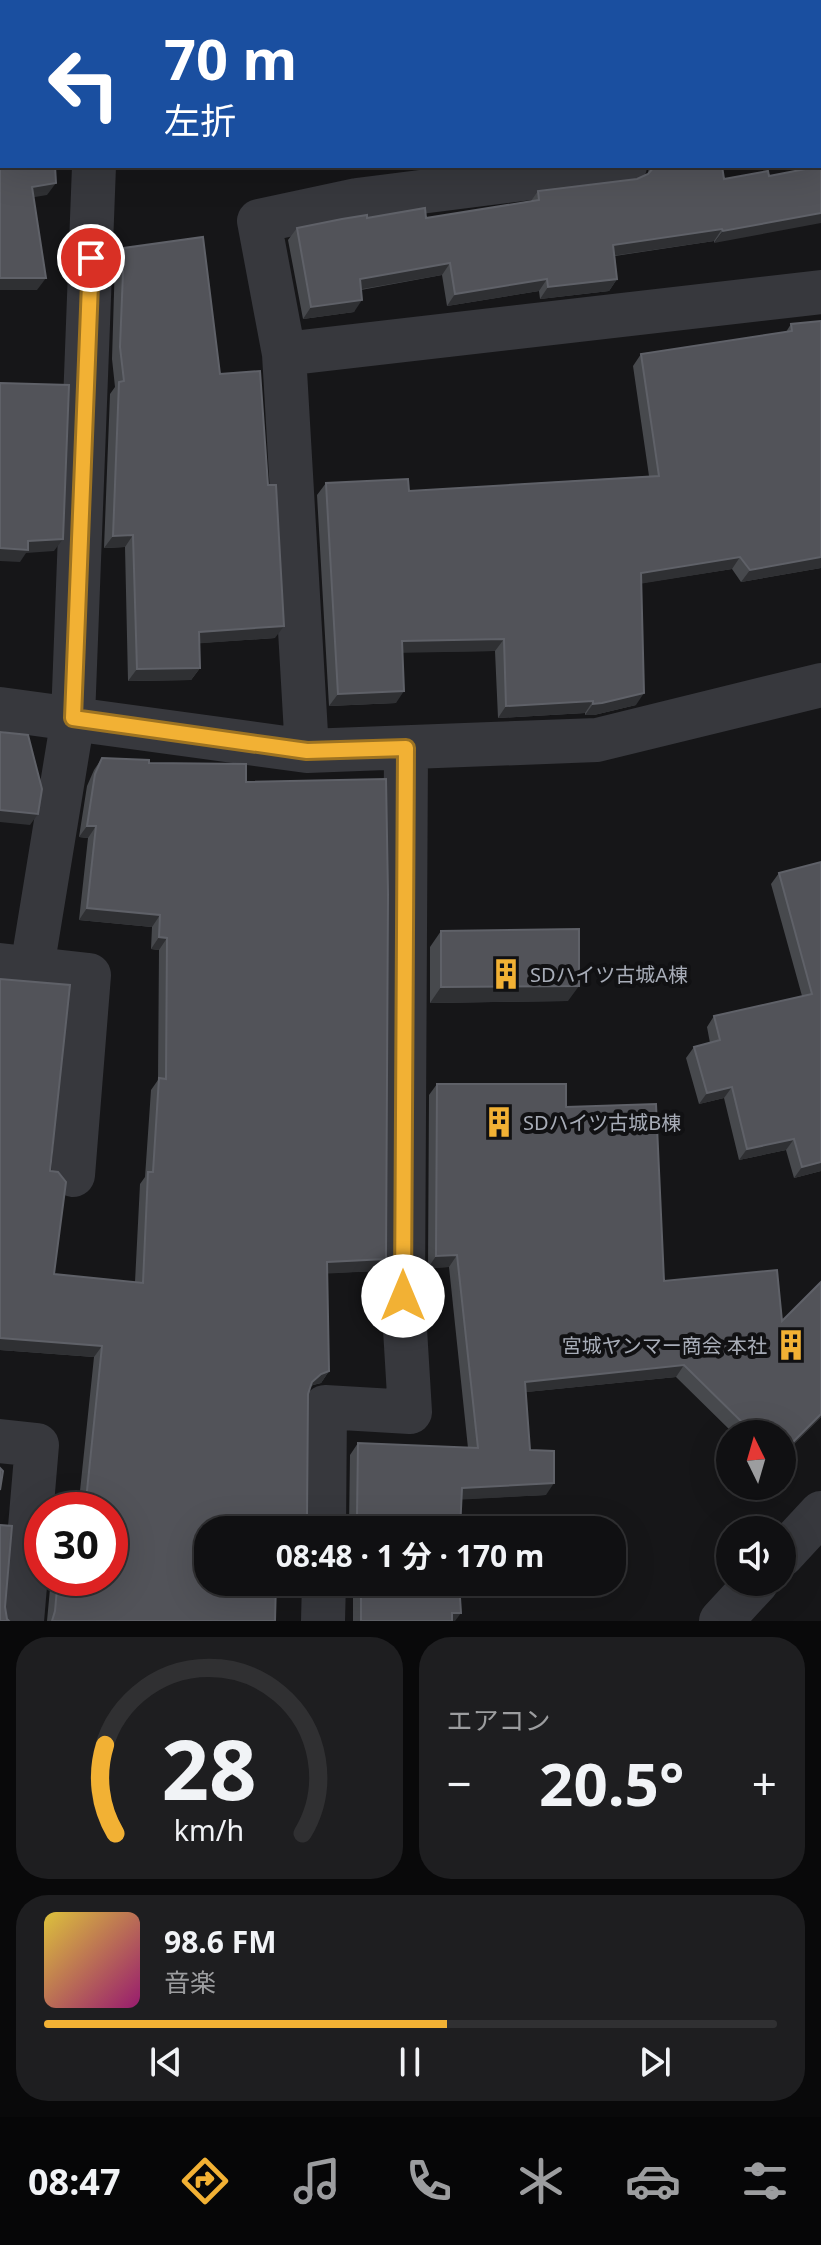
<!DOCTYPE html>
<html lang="ja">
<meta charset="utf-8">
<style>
body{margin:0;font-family:"Noto Sans","Noto Sans JP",sans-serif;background:#1e1e20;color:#f1f3f6;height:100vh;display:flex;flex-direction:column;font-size:30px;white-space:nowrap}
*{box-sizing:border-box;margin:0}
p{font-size:26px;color:#9c9d9f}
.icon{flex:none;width:44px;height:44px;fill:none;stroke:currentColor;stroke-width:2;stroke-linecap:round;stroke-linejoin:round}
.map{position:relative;height:1621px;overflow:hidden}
.drawer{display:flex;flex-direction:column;gap:16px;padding:16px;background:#09090a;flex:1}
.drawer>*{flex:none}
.hud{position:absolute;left:0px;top:0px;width:822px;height:168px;box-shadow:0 8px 32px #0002,0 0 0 2px #303032;background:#1a4fa0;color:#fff;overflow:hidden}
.needle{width:52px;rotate:355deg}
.tools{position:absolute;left:716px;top:1420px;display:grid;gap:16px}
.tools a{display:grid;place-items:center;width:80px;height:80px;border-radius:50%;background:#101012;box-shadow:0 8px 32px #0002,0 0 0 2px #303032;font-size:40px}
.speed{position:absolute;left:24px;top:1492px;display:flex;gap:16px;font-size:40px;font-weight:700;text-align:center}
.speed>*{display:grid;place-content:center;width:104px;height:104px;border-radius:50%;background:#101012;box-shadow:0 8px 32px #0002,0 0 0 2px #303032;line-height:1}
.speed .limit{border:12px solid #d22;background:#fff;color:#111}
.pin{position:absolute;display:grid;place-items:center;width:68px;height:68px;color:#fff;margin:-34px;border:4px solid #fff;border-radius:50%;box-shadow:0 2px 8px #0007}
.me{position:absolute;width:88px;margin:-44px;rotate:0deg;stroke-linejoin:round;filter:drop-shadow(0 0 6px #0008)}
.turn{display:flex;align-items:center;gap:28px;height:168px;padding:0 32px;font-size:36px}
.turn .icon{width:104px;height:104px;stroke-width:2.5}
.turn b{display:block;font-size:56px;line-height:68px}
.big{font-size:60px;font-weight:700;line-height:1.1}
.drawer .tile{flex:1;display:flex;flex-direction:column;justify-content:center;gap:12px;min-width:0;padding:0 28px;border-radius:32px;background:#1e1e20}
.drawer .dial{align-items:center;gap:0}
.dial svg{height:208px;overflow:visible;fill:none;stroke:#303032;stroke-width:7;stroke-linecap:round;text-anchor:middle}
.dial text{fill:#f1f3f6;stroke:none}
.song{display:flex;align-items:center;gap:24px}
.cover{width:96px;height:96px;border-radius:12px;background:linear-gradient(135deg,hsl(50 70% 55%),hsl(320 70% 35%))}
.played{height:8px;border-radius:4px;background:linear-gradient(90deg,#f2b134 55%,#303032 55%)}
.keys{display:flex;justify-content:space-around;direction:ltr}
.heat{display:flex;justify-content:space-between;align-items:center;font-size:44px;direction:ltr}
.drawer .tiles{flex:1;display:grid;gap:16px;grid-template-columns:1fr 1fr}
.tile:last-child{grid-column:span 2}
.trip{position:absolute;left:194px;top:1516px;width:432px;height:80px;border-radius:32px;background:#101012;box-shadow:0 8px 32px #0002,0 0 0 2px #303032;font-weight:700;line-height:80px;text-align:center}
.tabs{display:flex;height:128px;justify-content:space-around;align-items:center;background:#060607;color:#9c9d9f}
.tabs .icon{width:56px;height:56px}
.tabs .selected{color:#f2b134}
.tabs b{font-size:36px;color:#f1f3f6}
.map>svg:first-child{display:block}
</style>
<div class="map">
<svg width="821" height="1621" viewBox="0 0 821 1621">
<rect width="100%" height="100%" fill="#161618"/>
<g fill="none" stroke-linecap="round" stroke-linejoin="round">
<path stroke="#37383d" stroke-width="44" d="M329 0 330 2
M586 0V2
M108 2 109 0
M820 141H821
M284 354 821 292
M0 709 307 751 597 740 821 685
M307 751 284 354 259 221 357 200 625 166
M0 965 89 975 73 1175
M32 968 73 718 94 166
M0 1441 37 1445 22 1621
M324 1530 325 1407 410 1412 403 1296 406 748
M782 1555 821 1513
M323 1621 324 1582
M721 1621 757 1582"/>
</g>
<path fill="#47494d" d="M649 166H722L724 179 768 171 714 243V241L615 256 617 279 609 291 540 299 539 291 447 306 442 275 361 290 354 312 303 319 288 240 297 228 367 218H426L531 201 538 191 637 179 648 174Z
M124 248 220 374 275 638 199 643 200 668 191 680 128 681 125 547 104 548 110 394 115 387 112 359 115 260Z
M821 321V568L741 582 732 569 642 583 636 705 594 715H585V713L498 718 495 651 402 652 396 703 329 706 317 495 326 483 409 491 649 476 633 366 641 354 786 332 791 324Z
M102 758 149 763 246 782 378 1271 327 1273 329 1371 321 1383 313 1385 310 1387 308 1394 307 1517 299 1528H277L275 1621H47L51 1578H110V1510H78L94 1357 0 1350 50 1171 54 1274 135 1282 140 1184 145 1177 151 1090 158 1080 159 950 151 949 152 927 79 920 88 838 79 837 87 786 94 770Z
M821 862V1171L794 1178 786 1150 739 1160 724 1098 699 1104 686 1058 694 1047 710 1043 707 1027 714 1016 802 996 771 884 779 873Z
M441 931 568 1001 430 1003V947Z
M437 1084 566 1107 664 1281 782 1321 821 1417 782 1456V1434H734L676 1377 526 1392 530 1450 546 1495 462 1499 460 1530H354V1528H349L350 1455 358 1443 468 1448 449 1267 428 1268 429 1095Z
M353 1582H459L455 1621H353Z"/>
<path fill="#2f3033" d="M56 183 47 195 23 199 32 187Z
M821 213V223L714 243 723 231Z
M722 229 714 241 605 257 613 245Z
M450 263 442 275 351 291 360 279Z
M0 278H46L37 290H0Z
M547 279 539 291 447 306 455 294Z
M617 279 609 291 540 299 548 287Z
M362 300 354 312 303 319 311 307Z
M133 535 125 547 104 548 113 536Z
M63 539 54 551 26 553 20 562 0 561V548L28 541Z
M740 557 732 569 633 585 641 573Z
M821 557V568L741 582 750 570Z
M284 626 275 638 191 644 199 632Z
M504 639 495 651 394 653 402 641Z
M200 668 191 680 128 681 137 669Z
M404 691 396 703 329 706 338 694Z
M644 693 636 705 594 715H585L593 704Z
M593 701 585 713 498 718 506 706Z
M0 810 38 814 30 825 0 822Z
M87 826H96L88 838 79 837Z
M87 908 160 915 152 927 79 920Z
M159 937 167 938 159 950 151 949Z
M579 986 568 1001 430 1003 441 987Z
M732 1087 724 1098 699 1104 707 1093Z
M794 1139 786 1150 739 1160 747 1149Z
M821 1162V1171L794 1178 802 1167Z
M457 1255 449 1267 428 1268 436 1256Z
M386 1259 378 1271 319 1274 327 1262Z
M0 1338 102 1346 94 1357 0 1350Z
M684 1365 676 1377 517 1393 525 1382Z
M329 1371 321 1383 313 1385 304 1393 312 1382 321 1374Z
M821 1414V1417L782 1456V1453Z
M554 1483 546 1495 454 1500 462 1488Z
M277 1517H307L299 1528H269Z
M357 1517H362L354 1528H349Z
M452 1613H461L455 1621H447Z"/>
<path fill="#525359" stroke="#5f6168" stroke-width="2" d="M234 0H314V2H234Z
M422 0H561V2H422Z
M640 0H821V59H820V2H640Z
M0 15H2V166H55L56 183 32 187 46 278H0Z
M655 166H722L724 179 768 171 769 176 821 166V213L723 231 722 229 613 245 617 279 548 287 547 279 455 294 450 263 360 279 362 300 311 307 297 228 342 219 367 215V218L425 208 426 218 539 200 538 191 637 179 648 174Z
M203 237 220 374 260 371 268 485H276L284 626 199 632 200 668 137 669 133 535 113 536 119 382 124 381 120 347 124 248Z
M821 321V557L750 570 740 557 641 573 644 693 602 703 593 704V701L506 706 504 639 402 641 404 691 338 694 326 483 408 479 409 491 659 476 641 354 792 331 791 324Z
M0 383 69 385 63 539 28 541V550L0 548Z
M0 732 28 735 42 789 38 814 0 810Z
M102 758 149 760V763L246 764V782L386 779 388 894 386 1259 327 1262 329 1371 321 1374 312 1382 308 1394 307 1517H277V1530H208V1582H276L275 1621H52L55 1611 58 1578H110V1510H85L102 1346 0 1338V979L70 985 50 1171 58 1172 66 1182 54 1274 143 1283 148 1172H153L159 1078 166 1079 167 938 159 937 160 915 87 908 96 826H87L95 774Z
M821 862V1162L802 1167 794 1139 747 1149 732 1087 707 1093 694 1047 720 1040 714 1016 812 994 779 873Z
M579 929V986L441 987V931Z
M437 1084H566V1107L656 1104 664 1281 777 1270 782 1321 821 1282V1414L782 1453V1434H754L684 1365 525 1382 530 1450 554 1451V1483L462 1488 460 1530H362V1517H357L358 1443 478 1448 457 1255 436 1256Z
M0 1468 3 1471 0 1490Z
M0 1525 12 1526 5 1607 7 1619 9 1621H0Z
M361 1582H459L461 1613H452V1621H361Z"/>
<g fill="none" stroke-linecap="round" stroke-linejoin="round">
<defs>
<path id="route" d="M91 258 73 718 307 751 406 748 403 1296"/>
</defs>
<use href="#route" stroke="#9d7322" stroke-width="20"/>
<use href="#route" stroke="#f2b134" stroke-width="14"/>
</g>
<defs>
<symbol id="building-bare" viewBox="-9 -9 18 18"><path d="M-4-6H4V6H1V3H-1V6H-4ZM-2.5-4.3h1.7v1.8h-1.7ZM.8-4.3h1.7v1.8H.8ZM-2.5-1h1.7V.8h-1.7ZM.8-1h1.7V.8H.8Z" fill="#f2b134" stroke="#111113" stroke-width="2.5" paint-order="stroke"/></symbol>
</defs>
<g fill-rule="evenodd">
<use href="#building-bare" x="484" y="952" width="44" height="44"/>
<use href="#building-bare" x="477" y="1100" width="44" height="44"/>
<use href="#building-bare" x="769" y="1323" width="44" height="44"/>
</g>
<g text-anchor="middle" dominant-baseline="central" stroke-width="8" stroke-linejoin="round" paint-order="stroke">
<g font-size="20" fill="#a8adb8" stroke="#111113" text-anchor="start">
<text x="530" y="974">SDハイツ古城A棟</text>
<text x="523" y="1122">SDハイツ古城B棟</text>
<text x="767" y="1345" text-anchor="end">宮城ヤンマー商会 本社</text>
</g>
</g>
</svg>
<div class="tools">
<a><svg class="needle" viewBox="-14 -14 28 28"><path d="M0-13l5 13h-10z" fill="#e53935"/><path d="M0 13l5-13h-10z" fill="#9c9d9f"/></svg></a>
<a><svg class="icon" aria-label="sound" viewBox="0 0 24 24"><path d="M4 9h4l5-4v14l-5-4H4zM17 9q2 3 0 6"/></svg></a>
</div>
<div class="speed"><div class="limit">30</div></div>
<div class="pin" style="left:91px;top:258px;background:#d93025"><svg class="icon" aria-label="arrive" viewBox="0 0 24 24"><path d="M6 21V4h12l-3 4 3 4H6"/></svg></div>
<svg class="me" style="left:403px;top:1296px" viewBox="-20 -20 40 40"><circle r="19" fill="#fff"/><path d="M0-13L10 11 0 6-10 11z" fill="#f2b134"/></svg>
<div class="trip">08:48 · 1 分 · 170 m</div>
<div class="hud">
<div class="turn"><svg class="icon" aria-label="left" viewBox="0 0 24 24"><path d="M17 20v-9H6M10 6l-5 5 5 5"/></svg><div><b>70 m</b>左折</div></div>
</div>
</div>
<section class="drawer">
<div class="tiles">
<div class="tile dial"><svg viewBox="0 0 100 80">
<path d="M14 69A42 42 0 1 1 86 69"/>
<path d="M14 69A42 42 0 0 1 10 35" stroke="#f2b134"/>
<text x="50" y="56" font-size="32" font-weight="700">28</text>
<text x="50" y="72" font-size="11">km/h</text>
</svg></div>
<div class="tile"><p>エアコン</p>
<div class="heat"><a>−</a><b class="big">20.5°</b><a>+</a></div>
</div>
<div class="tile">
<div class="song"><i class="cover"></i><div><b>98.6 FM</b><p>音楽</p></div></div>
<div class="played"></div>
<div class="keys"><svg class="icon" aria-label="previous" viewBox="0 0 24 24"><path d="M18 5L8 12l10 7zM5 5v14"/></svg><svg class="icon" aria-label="pause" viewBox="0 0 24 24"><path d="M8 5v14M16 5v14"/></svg><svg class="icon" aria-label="next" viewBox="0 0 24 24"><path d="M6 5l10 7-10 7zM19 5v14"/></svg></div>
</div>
</div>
</section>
<nav class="tabs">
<b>08:47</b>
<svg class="icon selected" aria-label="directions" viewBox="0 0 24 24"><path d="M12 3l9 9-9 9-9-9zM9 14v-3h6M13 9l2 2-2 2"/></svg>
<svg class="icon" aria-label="music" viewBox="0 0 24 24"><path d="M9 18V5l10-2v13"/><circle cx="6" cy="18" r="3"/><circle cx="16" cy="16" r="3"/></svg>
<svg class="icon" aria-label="phone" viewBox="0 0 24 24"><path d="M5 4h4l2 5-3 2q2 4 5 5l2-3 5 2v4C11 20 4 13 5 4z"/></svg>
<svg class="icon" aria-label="climate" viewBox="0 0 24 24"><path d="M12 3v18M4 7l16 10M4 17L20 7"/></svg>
<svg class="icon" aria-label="car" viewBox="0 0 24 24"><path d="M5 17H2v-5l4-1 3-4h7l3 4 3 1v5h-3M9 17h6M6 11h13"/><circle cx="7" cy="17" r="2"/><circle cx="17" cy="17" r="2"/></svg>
<svg class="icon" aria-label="filters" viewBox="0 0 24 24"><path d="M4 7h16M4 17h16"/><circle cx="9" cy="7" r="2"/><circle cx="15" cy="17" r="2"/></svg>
</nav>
